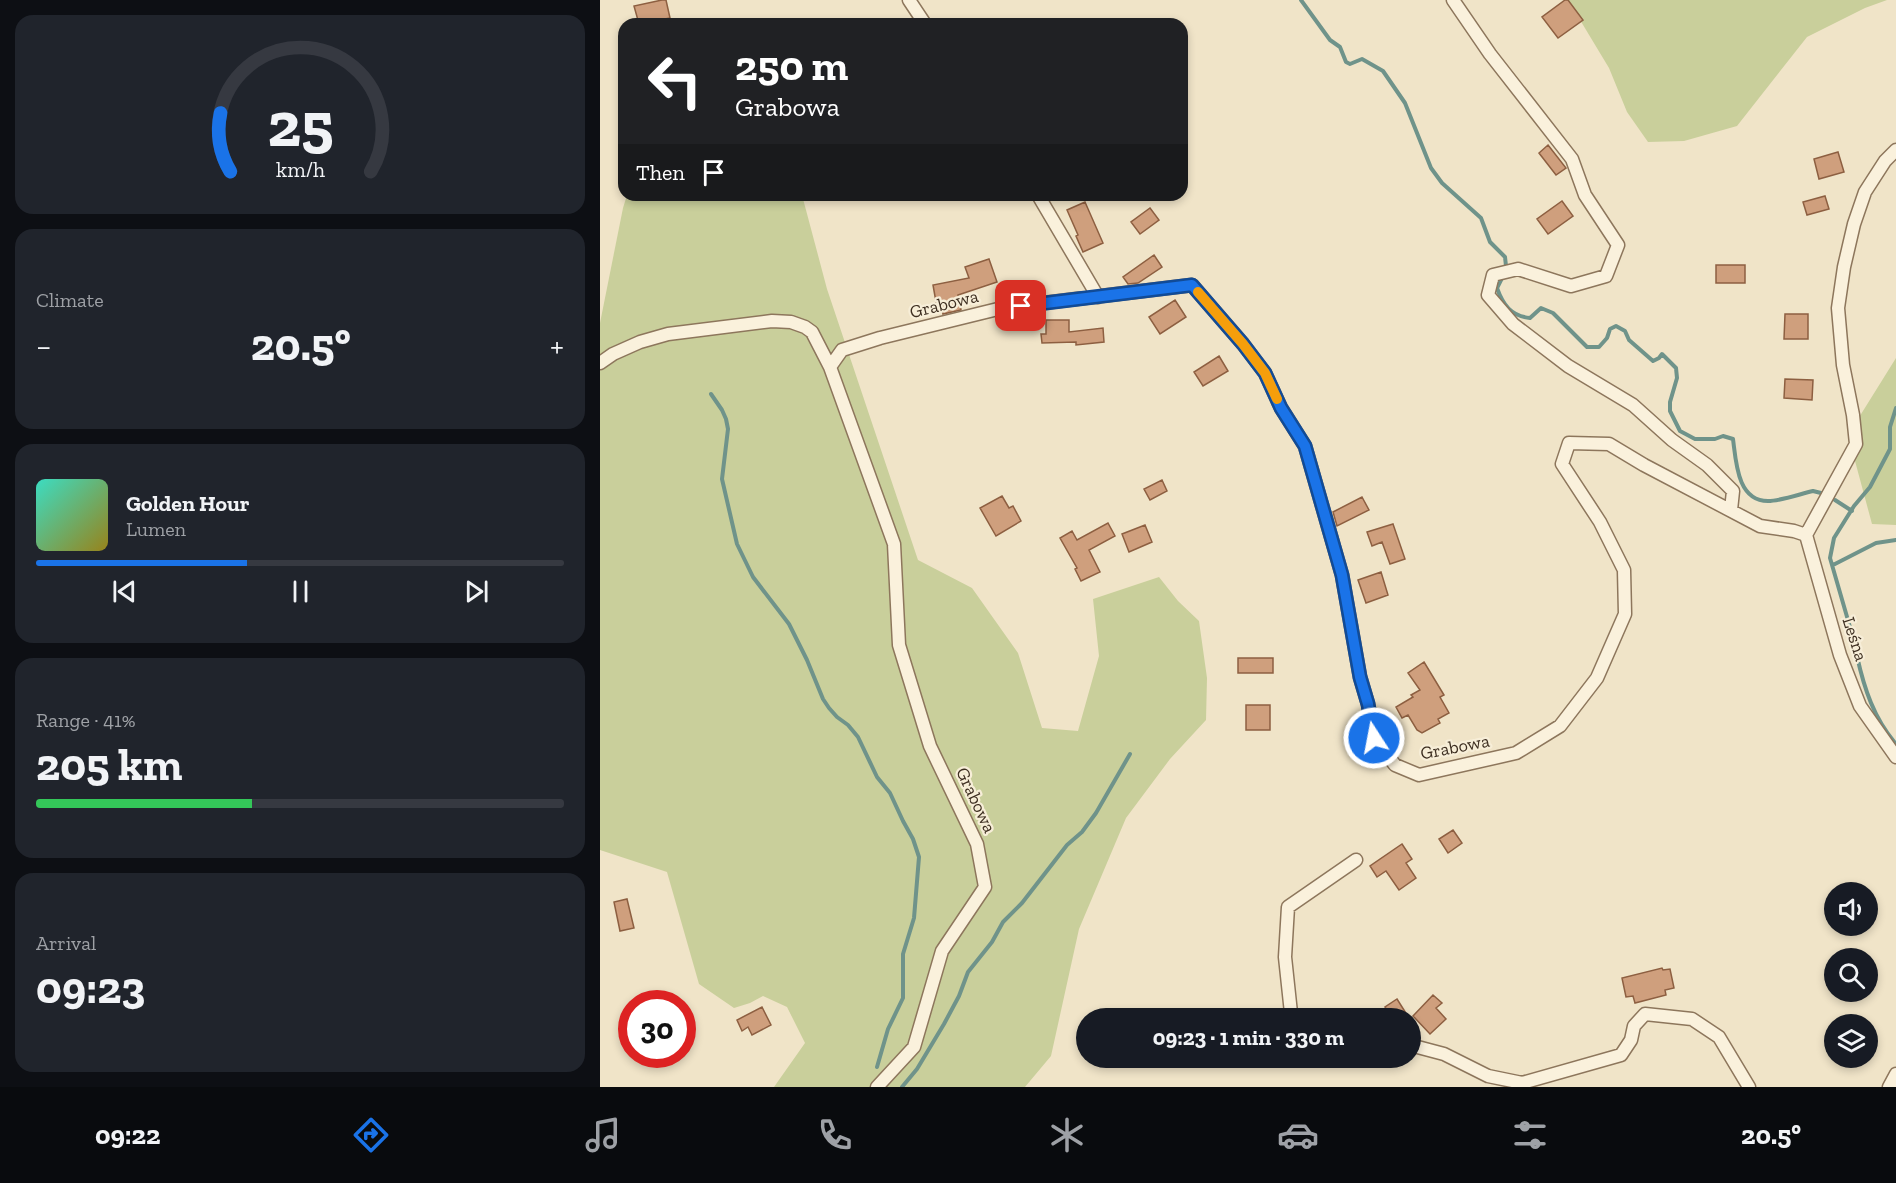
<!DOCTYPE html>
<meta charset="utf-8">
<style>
body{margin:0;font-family:"Zilla Slab",serif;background:#20242c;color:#f1f3f6;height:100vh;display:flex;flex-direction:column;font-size:22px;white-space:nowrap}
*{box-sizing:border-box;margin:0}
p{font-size:20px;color:#9ea1a6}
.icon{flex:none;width:33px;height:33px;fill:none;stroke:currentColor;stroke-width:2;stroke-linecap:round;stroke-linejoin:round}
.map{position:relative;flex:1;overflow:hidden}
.sheet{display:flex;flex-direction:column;gap:15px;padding:15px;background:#0d0f14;width:600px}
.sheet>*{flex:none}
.top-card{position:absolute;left:18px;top:18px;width:570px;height:183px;border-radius:18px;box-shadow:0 3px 9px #0003;background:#202124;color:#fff;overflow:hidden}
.fabs{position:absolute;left:1224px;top:882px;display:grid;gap:12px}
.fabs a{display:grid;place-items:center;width:54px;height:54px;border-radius:50%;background:#171b24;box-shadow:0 3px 9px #0003;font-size:30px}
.speed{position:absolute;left:18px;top:990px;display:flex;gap:12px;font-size:30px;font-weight:700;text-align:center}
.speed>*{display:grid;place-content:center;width:78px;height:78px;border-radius:50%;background:#171b24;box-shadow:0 3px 9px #0003;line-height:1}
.speed .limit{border:9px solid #d22;background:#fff;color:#111}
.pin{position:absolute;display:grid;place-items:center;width:51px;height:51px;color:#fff;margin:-26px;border-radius:12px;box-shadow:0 3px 9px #0006}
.me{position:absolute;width:66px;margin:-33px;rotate:349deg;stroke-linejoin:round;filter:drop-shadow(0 0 4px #0008)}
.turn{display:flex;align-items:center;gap:21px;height:126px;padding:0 18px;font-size:27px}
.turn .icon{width:78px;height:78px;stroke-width:2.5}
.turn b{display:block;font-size:42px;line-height:51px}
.then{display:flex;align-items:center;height:57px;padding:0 18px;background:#0003;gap:12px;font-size:22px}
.big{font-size:45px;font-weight:700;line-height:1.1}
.sheet .card{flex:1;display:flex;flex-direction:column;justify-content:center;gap:9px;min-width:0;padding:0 21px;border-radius:18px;background:#20242c}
.sheet .dial{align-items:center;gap:0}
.dial svg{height:156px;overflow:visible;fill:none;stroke:#363941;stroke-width:7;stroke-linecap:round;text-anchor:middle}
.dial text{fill:#f1f3f6;stroke:none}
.song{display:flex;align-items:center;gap:18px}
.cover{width:72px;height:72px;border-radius:9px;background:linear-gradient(135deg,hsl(170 70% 55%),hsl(50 70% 35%))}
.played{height:6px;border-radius:3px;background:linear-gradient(90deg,#1a73e8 40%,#363941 40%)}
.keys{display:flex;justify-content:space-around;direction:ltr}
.heat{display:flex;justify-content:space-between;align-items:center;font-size:33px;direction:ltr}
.charge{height:9px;border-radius:4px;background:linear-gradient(90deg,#34c759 41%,#363941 0)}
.trip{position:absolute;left:476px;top:1008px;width:345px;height:60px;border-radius:30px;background:#171b24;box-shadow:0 3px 9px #0003;font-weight:700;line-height:60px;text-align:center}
.dock{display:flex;height:96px;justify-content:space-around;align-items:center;background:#090b0e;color:#9ea1a6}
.dock .icon{width:42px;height:42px}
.dock .on{color:#1a73e8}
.dock b{font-size:27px;color:#f1f3f6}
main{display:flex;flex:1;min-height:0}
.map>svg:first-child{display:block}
</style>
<main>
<section class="sheet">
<div class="card dial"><svg viewBox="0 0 100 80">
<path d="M14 69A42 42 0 1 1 86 69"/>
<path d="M14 69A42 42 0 0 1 9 39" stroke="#1a73e8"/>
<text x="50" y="56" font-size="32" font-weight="700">25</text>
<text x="50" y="72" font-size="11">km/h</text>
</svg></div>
<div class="card"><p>Climate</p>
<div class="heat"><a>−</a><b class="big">20.5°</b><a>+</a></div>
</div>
<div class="card">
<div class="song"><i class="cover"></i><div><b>Golden Hour</b><p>Lumen</p></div></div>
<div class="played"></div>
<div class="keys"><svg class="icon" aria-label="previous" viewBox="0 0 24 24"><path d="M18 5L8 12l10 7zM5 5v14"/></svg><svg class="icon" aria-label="pause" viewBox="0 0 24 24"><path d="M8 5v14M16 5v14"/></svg><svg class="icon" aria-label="next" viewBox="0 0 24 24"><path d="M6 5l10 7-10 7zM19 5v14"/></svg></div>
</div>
<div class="card"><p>Range · 41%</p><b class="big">205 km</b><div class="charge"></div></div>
<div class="card"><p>Arrival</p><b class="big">09:23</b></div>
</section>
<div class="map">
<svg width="1296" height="1087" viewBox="0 0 1296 1087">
<rect width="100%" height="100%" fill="#f0e4c8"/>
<path fill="#c9cf9b" d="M968 0H1287L1265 8 1207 37 1137 126 1084 141 1048 142 1027 112 1009 68Z
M27 195H202L227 289 318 560 372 588 418 653 442 728 478 731 499 656 493 599 559 577 578 601 599 621 607 678 606 720 570 759 526 818 479 929 451 1056 425 1087H174L205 1043 187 1007 163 996 150 1003 134 1008 99 984 67 872 0 850V323L23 208Z
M1296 358V525L1272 524 1248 435Z"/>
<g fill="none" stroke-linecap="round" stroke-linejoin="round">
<path stroke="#6f938a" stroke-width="4" d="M701 0 730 40 740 47 746 62 750 64 762 59 783 71 805 103 831 168 842 183 881 218 890 242 905 257 906 266
M902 278 897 288C903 305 911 316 930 318L941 308 953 313 987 347H999L1007 338 1010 329 1016 326 1025 331 1029 340 1053 361 1059 358 1062 354 1076 368 1077 378 1070 402V411L1080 431 1095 439H1115L1123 436 1133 439C1136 461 1137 501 1168 501 1181 501 1200 494 1213 491L1221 493
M111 394 122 410 126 419 128 429 122 479 137 544 153 577 189 624 207 660 223 699 229 708 237 717 248 725 258 737 277 777 290 793 303 821 313 839 319 857 314 918 303 954V998L288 1029 277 1067
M1235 500 1252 511
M1233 565 1276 543 1296 540
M1254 641 1230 558 1234 538 1254 506 1270 487 1290 449V427L1296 408
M1257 656C1264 688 1274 719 1296 744
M302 1087 317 1069 344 1024 359 996 368 972 392 942 403 922 422 903 467 845 482 832 496 813 530 754"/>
</g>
<path fill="#cf9f7d" stroke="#8d5f41" stroke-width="1.5" d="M62 0H66L70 18 39 24 34 6Z
M965 0H968L983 20 958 38 942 17Z
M948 145 966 168 956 175 939 153Z
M1238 152 1244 172 1219 179 1214 159Z
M1225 196 1229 209 1207 215 1203 202Z
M962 201 973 216 948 234 937 219Z
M485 202 503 243 483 252 476 236 478 235 467 210Z
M550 208 559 220 540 234 531 222Z
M554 255 562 267 538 283 528 284 523 277Z
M389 259 397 282 358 295 361 310 343 314 341 301 336 302 333 285 369 278 365 267Z
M1116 265H1145V283H1116Z
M575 300 586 317 560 334 549 317Z
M1185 314H1208V339H1184Z
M446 320H469V332L503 328 504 342 476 345V342L442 343 441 334H446Z
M619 356 628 371 603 386 594 372Z
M1185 379 1213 380 1212 400 1184 398Z
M562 480 567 491 550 500 544 489Z
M402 496 409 508 413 506 421 521 396 536 380 508Z
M762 497 769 510 737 526 733 512Z
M508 523 515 536 489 550 500 572 481 581 475 569 477 568 460 538 472 531 477 540Z
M793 524 805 559 790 564 782 542 772 546 767 532Z
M545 525 552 542 529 552 522 534Z
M781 572 788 595 766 603 758 580Z
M638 658H673V673H638Z
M824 662 844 695 840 697 849 713 838 719 840 723 822 733 817 730 808 715 802 718 796 707 813 697 811 695 820 690 808 673Z
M646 705H670V730H646Z
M853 830 862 843 848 853 839 839Z
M802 844 812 859 806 863 816 878 799 890 786 871 777 877 770 866Z
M27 899 34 928 20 931 14 902Z
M1062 968 1063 970 1070 969 1074 988 1065 990 1066 995 1035 1003 1033 996 1026 997 1022 978Z
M833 995 842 1003 836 1008 846 1019 830 1034 813 1016Z
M797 999 809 1018H792L785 1007Z
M162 1007 171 1025 152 1035 148 1027 142 1031 137 1020Z"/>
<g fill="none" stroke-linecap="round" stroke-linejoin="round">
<defs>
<path id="street" d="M309 0 325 24
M853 0 890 54 972 159 985 195 1018 245 1006 276 971 286 918 269 893 275 888 295 913 324 968 366 1033 405 1072 440 1107 465 1133 491 1131 510
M438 195 498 297
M0 363 13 354 40 342 68 334 172 321 191 322 205 327 212 332 230 367
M1206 535 1256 444 1253 415 1243 365 1238 308 1244 267 1254 224 1265 192 1285 161 1296 150
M694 1018 691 1013 685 957 688 907 756 860
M810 1045 844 1054 888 1076 922 1083 1021 1055 1031 1040 1034 1026 1045 1014 1092 1019 1119 1037 1149 1087
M277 1087 314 1047 342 951 385 887 377 844 330 746 299 645 294 544 230 367 242 350 280 338 402 308 592 285 643 344 665 373 681 408 705 446 742 575 760 677 768 704 774 738 795 765 819 775 916 753 960 726 997 678 1025 614 1024 570 1000 522 962 464 969 443 1009 444 1044 465 1160 526 1194 531 1206 535 1240 655 1260 706 1296 757
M1289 1087 1296 1074"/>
</defs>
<use href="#street" stroke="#8d765c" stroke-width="15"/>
<use href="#street" stroke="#faf1dc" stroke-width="12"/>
</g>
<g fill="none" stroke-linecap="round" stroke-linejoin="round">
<defs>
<path id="route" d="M421 306 592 285 643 344 665 373 681 408 705 446 742 575 760 677 768 704 774 738"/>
</defs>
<use href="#route" stroke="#114b97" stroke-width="15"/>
<use href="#route" stroke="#1a73e8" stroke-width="10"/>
<path stroke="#f59e0b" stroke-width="10" d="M598 292 643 344 665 373 677 399"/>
</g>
<g text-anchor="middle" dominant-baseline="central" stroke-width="4.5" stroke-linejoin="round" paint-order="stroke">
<g font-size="18" fill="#3d2e20" stroke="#f7eed8">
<text transform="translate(344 304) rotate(-14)">Grabowa</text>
<text transform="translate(1255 639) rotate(72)">Leśna</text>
<text transform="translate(855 747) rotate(-11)">Grabowa</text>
<text transform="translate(376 800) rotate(65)">Grabowa</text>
</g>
</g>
</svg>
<div class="fabs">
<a><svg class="icon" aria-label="sound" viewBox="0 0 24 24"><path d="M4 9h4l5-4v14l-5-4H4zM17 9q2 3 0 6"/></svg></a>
<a><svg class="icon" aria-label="search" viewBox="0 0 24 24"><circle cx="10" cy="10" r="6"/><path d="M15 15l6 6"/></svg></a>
<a><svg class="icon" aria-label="layers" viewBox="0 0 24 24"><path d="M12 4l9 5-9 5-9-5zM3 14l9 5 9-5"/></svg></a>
</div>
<div class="speed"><div class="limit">30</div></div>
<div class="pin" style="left:421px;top:306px;background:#d93025"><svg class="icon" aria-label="arrive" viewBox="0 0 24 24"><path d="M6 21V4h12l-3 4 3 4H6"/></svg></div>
<svg class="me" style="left:774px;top:738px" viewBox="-20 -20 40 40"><circle r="17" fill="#1a73e8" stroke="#fff" stroke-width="3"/><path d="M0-11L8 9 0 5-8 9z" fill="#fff"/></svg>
<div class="trip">09:23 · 1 min · 330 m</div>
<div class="top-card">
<div class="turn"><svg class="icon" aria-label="left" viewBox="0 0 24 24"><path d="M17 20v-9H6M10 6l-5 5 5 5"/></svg><div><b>250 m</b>Grabowa</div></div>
<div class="then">Then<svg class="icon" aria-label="arrive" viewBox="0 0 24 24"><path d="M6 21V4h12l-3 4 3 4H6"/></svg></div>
</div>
</div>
</main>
<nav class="dock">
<b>09:22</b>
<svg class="icon on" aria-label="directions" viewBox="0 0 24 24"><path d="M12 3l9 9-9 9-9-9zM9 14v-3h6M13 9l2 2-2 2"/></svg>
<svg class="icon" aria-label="music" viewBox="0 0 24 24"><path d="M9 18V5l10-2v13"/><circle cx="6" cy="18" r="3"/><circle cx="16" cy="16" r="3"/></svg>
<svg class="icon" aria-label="phone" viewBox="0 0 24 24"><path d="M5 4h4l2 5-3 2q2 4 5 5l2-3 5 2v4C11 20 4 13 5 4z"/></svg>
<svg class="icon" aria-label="climate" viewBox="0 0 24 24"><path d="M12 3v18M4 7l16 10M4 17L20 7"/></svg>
<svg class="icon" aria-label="car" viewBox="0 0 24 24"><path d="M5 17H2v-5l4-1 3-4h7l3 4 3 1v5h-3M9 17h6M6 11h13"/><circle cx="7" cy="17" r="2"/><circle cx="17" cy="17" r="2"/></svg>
<svg class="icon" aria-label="filters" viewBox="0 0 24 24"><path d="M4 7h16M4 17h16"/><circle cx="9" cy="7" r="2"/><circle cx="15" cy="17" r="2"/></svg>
<b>20.5°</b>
</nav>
